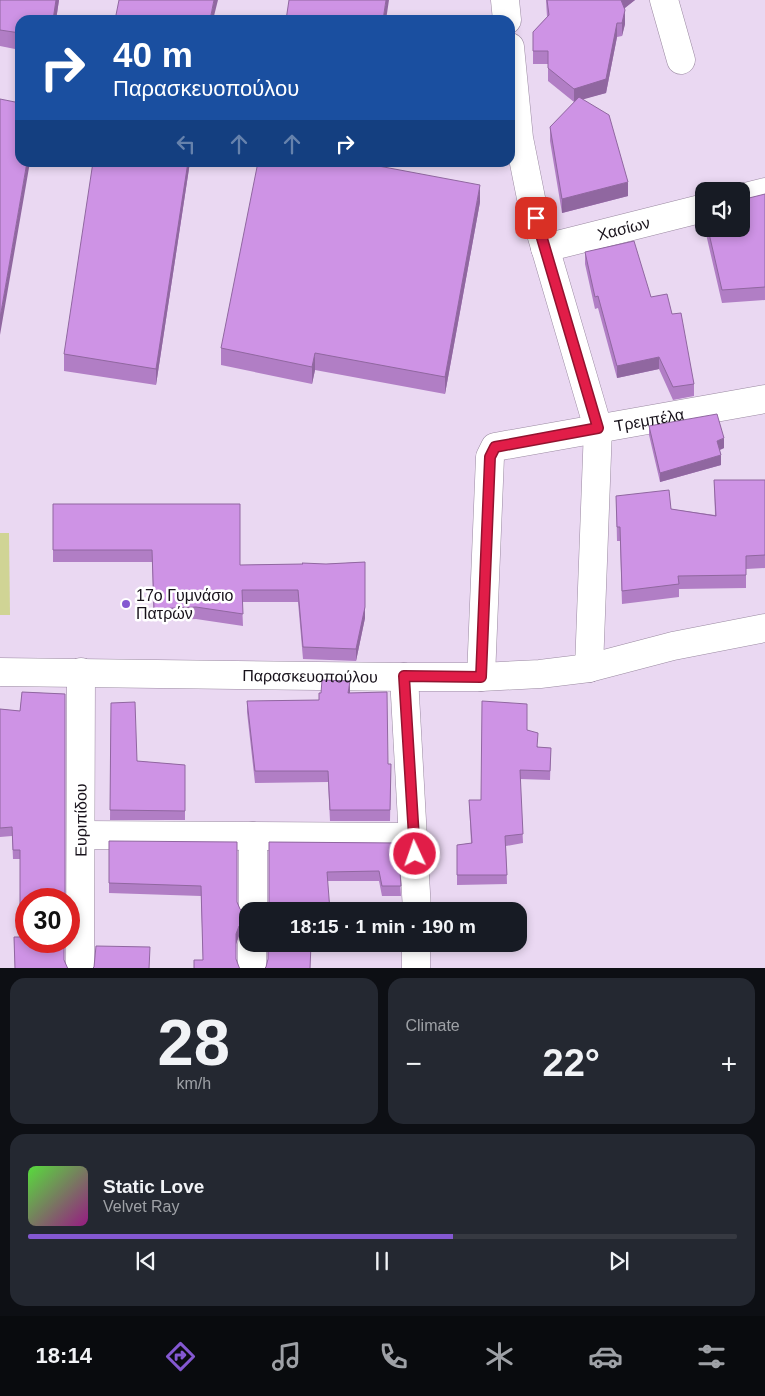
<!DOCTYPE html>
<meta charset="utf-8">
<style>
body{margin:0;font-family:Arial,sans-serif;background:#242831;color:#f1f3f6;height:100vh;display:flex;flex-direction:column;font-size:19px;white-space:nowrap}
*{box-sizing:border-box;margin:0}
p{font-size:16px;color:#9ea1a6}
.icon{flex:none;width:28px;height:28px;fill:none;stroke:currentColor;stroke-width:2;stroke-linecap:round;stroke-linejoin:round}
.map{position:relative;height:968px;overflow:hidden}
.side{display:flex;flex-direction:column;gap:10px;padding:10px;background:#0d0f14;flex:1}
.side>*{flex:none}
.hud{position:absolute;left:15px;top:15px;width:500px;height:152px;border-radius:15px;box-shadow:0 2px 8px #0003;background:#1a4fa0;color:#fff;overflow:hidden}
.tools{position:absolute;left:695px;top:182px;display:grid;gap:10px}
.tools a{display:grid;place-items:center;width:55px;height:55px;border-radius:10px;background:#171b24;box-shadow:0 2px 8px #0003;font-size:25px}
.speed{position:absolute;left:15px;top:888px;display:flex;gap:10px;font-size:25px;font-weight:700;text-align:center}
.speed>*{display:grid;place-content:center;width:65px;height:65px;border-radius:50%;background:#171b24;box-shadow:0 2px 8px #0003;line-height:1}
.speed .limit{border:8px solid #d22;background:#fff;color:#111}
.pin{position:absolute;display:grid;place-items:center;width:42px;height:42px;color:#fff;margin:-21px;border-radius:10px;box-shadow:0 2px 8px #0006}
.me{position:absolute;width:55px;margin:-28px;rotate:357deg;stroke-linejoin:round;filter:drop-shadow(0 0 4px #0008)}
.turn{display:flex;align-items:center;gap:18px;height:105px;padding:0 15px;font-size:22px}
.turn .icon{width:65px;height:65px;stroke-width:2.5}
.turn b{display:block;font-size:35px;line-height:42px}
.lanes{display:flex;align-items:center;height:48px;padding:0 15px;background:#0003;justify-content:center;gap:25px;direction:ltr}
.lanes .off{opacity:.35}
.big{font-size:38px;font-weight:800;line-height:1.1}
.side .card{flex:1;display:flex;flex-direction:column;justify-content:center;gap:8px;min-width:0;padding:0 18px;border-radius:15px;background:#242831}
.side .dial{align-items:center;gap:0}
.dial b{font-size:65px;line-height:1}
.song{display:flex;align-items:center;gap:15px}
.cover{width:60px;height:60px;border-radius:8px;background:linear-gradient(135deg,hsl(110 70% 55%),hsl(310 70% 35%))}
.played{height:5px;border-radius:2px;background:linear-gradient(90deg,#8458d1 60%,#363941 60%)}
.keys{display:flex;justify-content:space-around;direction:ltr}
.heat{display:flex;justify-content:space-between;align-items:center;font-size:28px;direction:ltr}
.side .tiles{flex:1;display:grid;gap:10px;grid-template-columns:1fr 1fr}
.card:last-child{grid-column:span 2}
.trip{position:absolute;left:239px;top:902px;width:288px;height:50px;border-radius:15px;background:#171b24;box-shadow:0 2px 8px #0003;font-weight:800;line-height:50px;text-align:center}
.tab-bar{display:flex;height:80px;justify-content:space-around;align-items:center;background:#090b0e;color:#9ea1a6}
.tab-bar .icon{width:35px;height:35px}
.tab-bar .active{color:#8458d1}
.tab-bar b{font-size:22px;color:#f1f3f6}
.map>svg:first-child{display:block}
</style>
<div class="map">
<svg width="765" height="969" viewBox="0 0 765 969">
<rect width="100%" height="100%" fill="#ead8f2"/>
<path fill="#d0d495" d="M0 533H9L10 615H0Z"/>
<g fill="none" stroke-linecap="round" stroke-linejoin="round">
<defs>
<g id="street">
<path d="M505 0 507 20"/>
<path d="M664 0 681 60"/>
<path d="M510 47 519 138 532 203 598 428 589 668"/>
<path d="M741 198 765 192"/>
<path id="s1" d="M545 248 704 208"/>
<path id="s2" d="M0 672 404 677H481L540 674 589 668 673 646 765 628"/>
<path d="M404 677 417 911"/>
<path id="s3" d="M481 677 490 457 495 447 765 399"/>
<path d="M81 835 414 837"/>
<path d="M253 911V836"/>
<path id="s4" d="M80 969 81 672"/>
<path d="M252 969V944"/>
<path d="M416 969V944"/>
</g>
</defs>
<use href="#street" stroke="#9a89a1" stroke-width="29"/>
<use href="#street" stroke="#fff" stroke-width="28"/>
</g>
<path fill="#b17ec5" d="M0 0H59L56 20H20V50L0 46Z
M546 0H635L624 8 625 24 622 36 617 37 606 93 582 99 628 196 562 213 550 141V127L575 102H574L548 81V64H533V32L547 17Z
M190 162 156 385 64 371V354Z
M765 194V300L722 303 706 234V229H741Z
M480 202 445 394 315 370 312 384 221 365V348Z
M585 252 651 297 694 384V396L673 400 659 369 617 378 598 308 595 309 585 264Z
M649 426 724 448 720 450 721 465 660 482 649 435Z
M714 480H765V568L746 569V588L679 589V597L622 604 620 541H617L616 496 671 509 715 515Z
M53 504 240 565 326 564 365 562V618L356 661 303 659 298 602H242L243 626 196 619 154 621 152 562H53Z
M22 692 65 694V899H26V941H64V960L68 969H15L14 937H20V859H13L12 836 0 837V709L20 711Z
M321 693H350L388 764 391 775 390 821H330L328 782 255 783 247 712V701L319 700Z
M111 703 137 761 185 765V820H110Z
M527 730 538 747 551 748 550 780 520 779 523 843 506 846 507 884 457 885V845L471 843 469 800H481Z
M109 841 237 902 240 909 246 915H248V930H245L239 936 236 944 203 960 201 896 109 893Z
M269 842 398 843 401 896H382L379 881H328L267 909 269 902Z"/>
<path fill="#9067a0" d="M56 0H59L56 20H53Z
M214 0H218L213 20H210Z
M386 0H389L386 20H383Z
M620 0H635L620 12Z
M625 10V24L622 36V23Z
M617 23V37L606 93 574 102V89Z
M27 162H30L0 335V318Z
M188 162H190L156 385V369Z
M628 182V196L562 213V199Z
M480 185V202L445 394V377Z
M315 353V370L312 384V367Z
M659 357V369L617 378V366Z
M724 438V448L717 451V441Z
M721 455V465L660 482V473Z
M365 607V618L356 661V649Z
M350 681V692L348 704V693Z
M245 920H248V930H245L239 936 236 944V934L239 926Z"/>
<path fill="#ce93e5" stroke="#9067a0" d="M0 0H56L53 20H20V33L0 30Z
M119 0H214L210 20H115Z
M289 0H386L383 20H286Z
M547 0H621L625 10 622 23H617L606 79 574 89 548 68V51H533V32L549 15Z
M579 97 609 115 628 182 562 199 550 127Z
M0 99 20 103V162H27L0 318Z
M93 162H188L156 369 64 354Z
M258 162H357L480 185 445 377 315 353 312 367 221 348Z
M765 194V287L722 290 708 229H741V200Z
M634 241 651 297 667 294 672 314 681 313 694 384 673 387 659 357 617 366 598 296 595 297 585 252Z
M717 414 724 438 717 441 721 455 660 473 649 426Z
M714 480H765V555L746 556V575L678 576 679 584 622 591 620 527H617L616 496 669 490 671 509 716 516Z
M53 504H240V565L303 564 302 563 326 564 365 562V607L356 649 303 647 298 590H242L243 614 196 607 154 609 152 550H53Z
M322 680 350 681 348 693 387 692 388 764H391L390 810H330L328 771H255L247 701 319 700V693H321Z
M22 692 65 694V899H26V941H64V960L68 969H15L14 937H20V850H13L12 827 0 828V709L20 711Z
M482 701 527 704V730L538 733 537 747 551 748 550 771 520 770 523 834 505 836 507 875H457V845L472 843 469 800H481Z
M135 702 137 761 185 765V811L110 810 111 703Z
M109 841 237 842V902L240 909 246 915H248V920H245L239 926 236 934V959L239 967 240 969H194V960H203L201 886 109 883Z
M269 842 398 843 401 886H382L379 871 327 872 330 911H264L267 909 269 902Z
M268 944H311L310 969H264L266 967 268 959Z
M96 946 150 947 149 969H92L94 967Z"/>
<g fill="none" stroke-linecap="round" stroke-linejoin="round">
<defs>
<path id="route" d="M415 854 404 676 481 677 490 457 495 447 598 428 536 218"/>
</defs>
<use href="#route" stroke="#92132f" stroke-width="12"/>
<use href="#route" stroke="#e11d48" stroke-width="9"/>
</g>
<circle fill="#8458d1" stroke="#fff" stroke-width="2" cx="126" cy="604" r="5"/>
<g text-anchor="middle" dominant-baseline="central" stroke-width="5" stroke-linejoin="round" paint-order="stroke">
<g font-size="16" fill="#18121b" stroke="#fff">
<text stroke="none"><textPath href="#s1" startOffset="81">Χασίων</textPath></text>
<text stroke="none"><textPath href="#s3" startOffset="388">Τρεμπέλα</textPath></text>
<text stroke="none"><textPath href="#s2" startOffset="310">Παρασκευοπούλου</textPath></text>
<text stroke="none"><textPath href="#s4" startOffset="149">Ευριπίδου</textPath></text>
</g>
<g font-size="16" fill="#18121b" stroke="#fff" text-anchor="start">
<text x="136" y="595">17ο Γυμνάσιο<tspan x="136" dy="18">Πατρών</tspan></text>
</g>
</g>
</svg>
<div class="tools">
<a><svg class="icon" aria-label="sound" viewBox="0 0 24 24"><path d="M4 9h4l5-4v14l-5-4H4zM17 9q2 3 0 6"/></svg></a>
</div>
<div class="speed"><div class="limit">30</div></div>
<div class="pin" style="left:536px;top:218px;background:#d93025"><svg class="icon" aria-label="arrive" viewBox="0 0 24 24"><path d="M6 21V4h12l-3 4 3 4H6"/></svg></div>
<svg class="me" style="left:415px;top:854px" viewBox="-20 -20 40 40"><circle r="17" fill="#e11d48" stroke="#fff" stroke-width="3"/><path d="M0-11L8 9 0 5-8 9z" fill="#fff"/></svg>
<div class="trip">18:15 · 1 min · 190 m</div>
<div class="hud">
<div class="turn"><svg class="icon" aria-label="right" viewBox="0 0 24 24"><path d="M7 20v-9h11M14 6l5 5-5 5"/></svg><div><b>40 m</b>Παρασκευοπούλου</div></div>
<div class="lanes"><svg class="icon off" aria-label="left" viewBox="0 0 24 24"><path d="M17 20v-9H6M10 6l-5 5 5 5"/></svg><svg class="icon off" aria-label="ahead" viewBox="0 0 24 24"><path d="M12 20V5M6 11l6-6 6 6"/></svg><svg class="icon off" aria-label="ahead" viewBox="0 0 24 24"><path d="M12 20V5M6 11l6-6 6 6"/></svg><svg class="icon" aria-label="right" viewBox="0 0 24 24"><path d="M7 20v-9h11M14 6l5 5-5 5"/></svg></div>
</div>
</div>
<section class="side">
<div class="tiles">
<div class="card dial"><b>28</b><p>km/h</p></div>
<div class="card"><p>Climate</p>
<div class="heat"><a>−</a><b class="big">22°</b><a>+</a></div>
</div>
<div class="card">
<div class="song"><i class="cover"></i><div><b>Static Love</b><p>Velvet Ray</p></div></div>
<div class="played"></div>
<div class="keys"><svg class="icon" aria-label="previous" viewBox="0 0 24 24"><path d="M18 5L8 12l10 7zM5 5v14"/></svg><svg class="icon" aria-label="pause" viewBox="0 0 24 24"><path d="M8 5v14M16 5v14"/></svg><svg class="icon" aria-label="next" viewBox="0 0 24 24"><path d="M6 5l10 7-10 7zM19 5v14"/></svg></div>
</div>
</div>
</section>
<nav class="tab-bar">
<b>18:14</b>
<svg class="icon active" aria-label="directions" viewBox="0 0 24 24"><path d="M12 3l9 9-9 9-9-9zM9 14v-3h6M13 9l2 2-2 2"/></svg>
<svg class="icon" aria-label="music" viewBox="0 0 24 24"><path d="M9 18V5l10-2v13"/><circle cx="6" cy="18" r="3"/><circle cx="16" cy="16" r="3"/></svg>
<svg class="icon" aria-label="phone" viewBox="0 0 24 24"><path d="M5 4h4l2 5-3 2q2 4 5 5l2-3 5 2v4C11 20 4 13 5 4z"/></svg>
<svg class="icon" aria-label="climate" viewBox="0 0 24 24"><path d="M12 3v18M4 7l16 10M4 17L20 7"/></svg>
<svg class="icon" aria-label="car" viewBox="0 0 24 24"><path d="M5 17H2v-5l4-1 3-4h7l3 4 3 1v5h-3M9 17h6M6 11h13"/><circle cx="7" cy="17" r="2"/><circle cx="17" cy="17" r="2"/></svg>
<svg class="icon" aria-label="filters" viewBox="0 0 24 24"><path d="M4 7h16M4 17h16"/><circle cx="9" cy="7" r="2"/><circle cx="15" cy="17" r="2"/></svg>
</nav>
